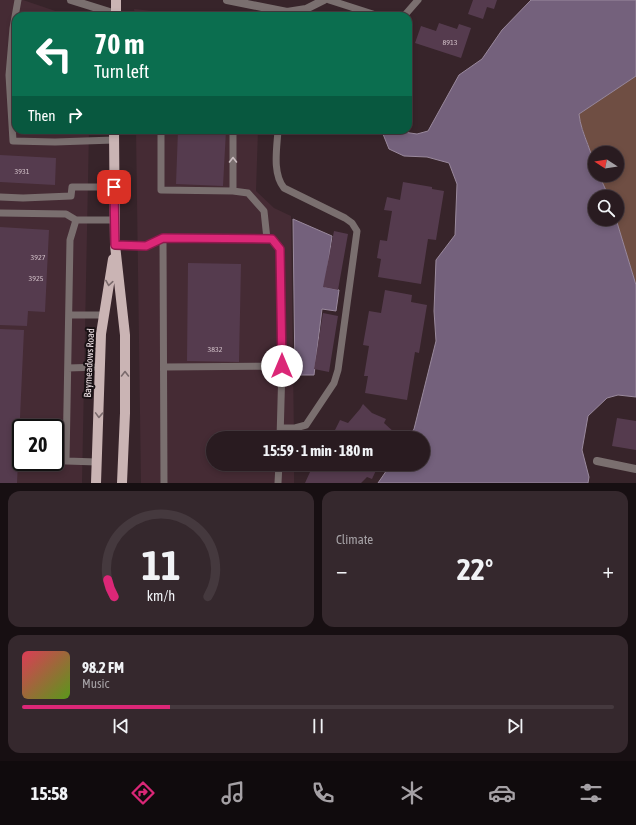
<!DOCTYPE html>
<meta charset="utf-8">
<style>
body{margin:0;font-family:"Asap Condensed",sans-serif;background:#35282d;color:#f1f3f6;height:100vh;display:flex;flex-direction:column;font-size:15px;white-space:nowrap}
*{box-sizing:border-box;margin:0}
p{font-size:13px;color:#a5a1a5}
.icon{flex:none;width:22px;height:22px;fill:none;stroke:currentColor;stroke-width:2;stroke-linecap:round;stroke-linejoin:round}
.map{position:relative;height:483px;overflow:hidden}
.side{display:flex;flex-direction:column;gap:8px;padding:8px;background:#170f12;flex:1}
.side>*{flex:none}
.banner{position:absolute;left:12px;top:12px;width:400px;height:122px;border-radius:12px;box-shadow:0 2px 6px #0003,0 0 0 1px #45393e;background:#0b6e4f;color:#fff;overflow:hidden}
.needle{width:26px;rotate:282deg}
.fabs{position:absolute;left:588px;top:146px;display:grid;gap:8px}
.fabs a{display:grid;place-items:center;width:36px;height:36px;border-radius:50%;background:#291b20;box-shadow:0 2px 6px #0003,0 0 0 1px #45393e;font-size:20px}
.speed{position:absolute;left:12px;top:419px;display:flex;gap:8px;font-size:20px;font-weight:700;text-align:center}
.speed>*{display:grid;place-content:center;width:52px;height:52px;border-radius:50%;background:#291b20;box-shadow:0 2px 6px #0003,0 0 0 1px #45393e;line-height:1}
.speed .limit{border:2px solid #111;border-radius:6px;background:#fff;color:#111}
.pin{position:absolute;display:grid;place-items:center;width:34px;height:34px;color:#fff;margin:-17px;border-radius:8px;box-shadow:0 2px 6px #0006}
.me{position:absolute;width:44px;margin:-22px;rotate:0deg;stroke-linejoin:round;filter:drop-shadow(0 0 3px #0008)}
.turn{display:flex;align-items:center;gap:14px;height:84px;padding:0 16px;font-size:18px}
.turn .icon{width:52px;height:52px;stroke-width:2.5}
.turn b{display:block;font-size:28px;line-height:34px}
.then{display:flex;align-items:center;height:38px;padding:0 16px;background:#0003;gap:8px;font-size:15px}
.big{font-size:30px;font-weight:700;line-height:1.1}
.side .widget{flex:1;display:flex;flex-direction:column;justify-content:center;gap:6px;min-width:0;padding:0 14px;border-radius:12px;background:#35282d}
.side .dial{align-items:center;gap:0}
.dial svg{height:104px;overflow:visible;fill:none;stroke:#45393e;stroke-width:7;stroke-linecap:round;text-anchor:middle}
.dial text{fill:#f1f3f6;stroke:none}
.song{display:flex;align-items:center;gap:12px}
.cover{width:48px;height:48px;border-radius:6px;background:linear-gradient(135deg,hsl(350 70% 55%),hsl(90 70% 35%))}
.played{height:4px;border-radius:2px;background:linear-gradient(90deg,#db2777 25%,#45393e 25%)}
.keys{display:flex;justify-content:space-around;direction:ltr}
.heat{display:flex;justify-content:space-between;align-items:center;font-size:22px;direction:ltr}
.side .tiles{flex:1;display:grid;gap:8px;grid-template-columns:1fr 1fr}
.widget:last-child{grid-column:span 2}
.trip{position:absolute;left:206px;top:431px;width:224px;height:40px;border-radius:20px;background:#291b20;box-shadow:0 2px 6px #0003,0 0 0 1px #45393e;font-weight:700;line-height:40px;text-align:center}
.dock{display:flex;height:64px;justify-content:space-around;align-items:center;background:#100b0d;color:#a5a1a5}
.dock .icon{width:28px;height:28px}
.dock .selected{color:#db2777}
.dock b{font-size:18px;color:#f1f3f6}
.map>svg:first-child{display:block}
</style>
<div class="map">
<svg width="636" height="483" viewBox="0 0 636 483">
<rect width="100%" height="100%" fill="#37242a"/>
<path fill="#452b34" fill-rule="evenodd" d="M0 0H23L70 16H16V130H89L82 483H0ZM21 428H55V462H21Z
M134 9 197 16H135Z
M136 130H258L256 191 274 208 291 216 294 438H213V464H294V483H141Z"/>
<path fill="#6f4e43" d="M636 76V285L616 219H617V197H609L599 175H617V153H595V165L580 122 579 114Z"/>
<path fill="#74617c" stroke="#9a899d" d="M531 0H636V76L579 114C581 135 595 154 595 175H599L609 197H595V219H616L636 285V397L618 395 607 398 588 416 582 450 589 477 588 483H378L391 464H423V438H408L414 429 436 341 434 311 436 260 455 235 457 184 449 163 427 157 404 156 389 149 383 134 390 130 417 134 428 131 459 75 482 59 502 30Z
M293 219 332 236 325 287 339 290 336 311 322 309 314 375H295Z"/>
<path fill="#553b4e" d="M473 0H497L494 9 487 7 483 19 468 14Z
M439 23 457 29 459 24 471 28 461 58 415 43 421 26 436 31Z
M178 130H226L223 186 176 184Z
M0 155 56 158 55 185 0 182Z
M403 182 432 187V189L444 191 436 240 428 239 421 284 378 277 381 259 377 258 380 240 387 241 392 211 384 210 387 197 400 200Z
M0 227 49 230 45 312 28 311 27 326 0 325Z
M334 231 348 234 338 290 323 287Z
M188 263 241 264 239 362 187 361Z
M385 290 412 295 411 302 427 305 419 353 415 352 407 400 365 393 368 376H364L369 346 363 345 369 311 381 313Z
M323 313 338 316 329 372 314 369Z
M0 329 24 330 17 483H0Z
M363 404 372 413 386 419 384 423 395 433 393 438H337L339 434 335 430 340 420 348 423 360 409Z
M617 418 636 421V450L612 446Z
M317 464H379L372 479 367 477 361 483H305L310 472Z"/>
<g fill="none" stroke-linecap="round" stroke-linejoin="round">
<path stroke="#7a6f6f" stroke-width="7" d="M18 0 13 28 9 75 13 141 55 142 114 140
M329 0 379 16
M116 14 128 16
M404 16 418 0
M161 130V190L233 191 248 193 264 211 267 239
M233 130V191
M278 130C277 148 272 173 284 188L345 218 352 223 357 231 338 370 334 383 306 425 295 428H281
M0 197 23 198 71 196 72 187H114
M0 213 66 214 76 220
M163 238 164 483
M115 245 146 246 163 238 272 239 280 249 282 366 280 438
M69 315H104
M164 367 282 366
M68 368 100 367
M97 462 66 461 70 240 76 220H115
M278 483 279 464"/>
<path stroke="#7a6f6f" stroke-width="8" d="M71 0 116 14
M227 0 287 12 306 9 324 0
M597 461 636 469"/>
<path stroke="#cab4b4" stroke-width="10" d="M116 0V16
M114 130 115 245 125 335V413L122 483
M96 483 101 334 113 259"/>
</g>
<defs><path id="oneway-chevron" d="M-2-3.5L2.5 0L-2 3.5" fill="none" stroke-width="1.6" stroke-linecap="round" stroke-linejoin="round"/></defs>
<use stroke="#c9bcbf" href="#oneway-chevron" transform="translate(233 160) rotate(-90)"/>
<g stroke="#7a6a6c">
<use href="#oneway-chevron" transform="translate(109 283) rotate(99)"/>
<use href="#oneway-chevron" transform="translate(125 374) rotate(-90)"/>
<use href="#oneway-chevron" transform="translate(99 415) rotate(92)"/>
</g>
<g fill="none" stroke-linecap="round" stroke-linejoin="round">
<defs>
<path id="route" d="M114 187 115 245 146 246 163 238 272 239 280 249 282 366"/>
</defs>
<use href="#route" stroke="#8e194d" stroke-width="10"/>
<use href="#route" stroke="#db2777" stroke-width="7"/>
</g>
<g text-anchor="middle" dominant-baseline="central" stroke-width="4" stroke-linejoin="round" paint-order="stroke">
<g font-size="8" fill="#ccbbc3">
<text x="450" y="42">8913</text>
<text x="22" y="171">3931</text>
<text x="38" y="257">3927</text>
<text x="36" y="278">3925</text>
<text x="215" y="349">3832</text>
</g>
<g font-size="10" fill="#f3e6ea" stroke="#181013">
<text transform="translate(89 363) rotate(-87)">Baymeadows Road</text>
</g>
</g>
</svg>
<div class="fabs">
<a><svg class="needle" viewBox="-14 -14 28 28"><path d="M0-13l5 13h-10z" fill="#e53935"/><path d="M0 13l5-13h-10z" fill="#a5a1a5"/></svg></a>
<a><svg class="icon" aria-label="search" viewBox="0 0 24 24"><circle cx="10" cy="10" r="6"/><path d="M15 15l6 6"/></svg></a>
</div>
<div class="speed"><div class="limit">20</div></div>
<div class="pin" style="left:114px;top:187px;background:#d93025"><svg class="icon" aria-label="arrive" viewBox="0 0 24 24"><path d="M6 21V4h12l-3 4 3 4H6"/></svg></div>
<svg class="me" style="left:282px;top:366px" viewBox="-20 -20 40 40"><circle r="19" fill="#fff"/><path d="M0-13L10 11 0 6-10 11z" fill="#db2777"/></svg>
<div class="trip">15:59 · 1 min · 180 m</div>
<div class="banner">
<div class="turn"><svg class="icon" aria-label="left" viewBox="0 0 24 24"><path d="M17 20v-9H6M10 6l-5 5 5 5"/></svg><div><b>70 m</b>Turn left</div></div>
<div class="then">Then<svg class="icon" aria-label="right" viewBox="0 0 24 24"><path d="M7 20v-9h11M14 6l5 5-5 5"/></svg></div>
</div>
</div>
<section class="side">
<div class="tiles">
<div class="widget dial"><svg viewBox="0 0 100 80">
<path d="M14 69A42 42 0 1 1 86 69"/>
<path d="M14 69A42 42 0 0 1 9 56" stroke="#db2777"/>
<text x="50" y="56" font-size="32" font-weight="700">11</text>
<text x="50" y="72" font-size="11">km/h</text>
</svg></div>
<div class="widget"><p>Climate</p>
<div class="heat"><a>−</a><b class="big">22°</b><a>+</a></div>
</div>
<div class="widget">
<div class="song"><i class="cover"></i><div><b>98.2 FM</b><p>Music</p></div></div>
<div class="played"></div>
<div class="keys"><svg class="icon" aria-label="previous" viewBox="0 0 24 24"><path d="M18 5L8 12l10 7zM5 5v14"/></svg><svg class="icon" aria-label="pause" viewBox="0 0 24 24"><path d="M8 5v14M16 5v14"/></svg><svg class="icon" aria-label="next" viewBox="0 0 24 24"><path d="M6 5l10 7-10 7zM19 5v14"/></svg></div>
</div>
</div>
</section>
<nav class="dock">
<b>15:58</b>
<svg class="icon selected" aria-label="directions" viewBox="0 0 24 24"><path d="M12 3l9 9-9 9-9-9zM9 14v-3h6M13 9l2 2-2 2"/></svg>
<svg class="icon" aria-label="music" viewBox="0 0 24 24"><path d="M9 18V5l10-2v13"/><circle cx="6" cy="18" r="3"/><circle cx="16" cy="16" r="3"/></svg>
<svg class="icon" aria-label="phone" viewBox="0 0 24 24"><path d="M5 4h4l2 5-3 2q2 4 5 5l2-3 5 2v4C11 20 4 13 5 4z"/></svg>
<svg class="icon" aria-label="climate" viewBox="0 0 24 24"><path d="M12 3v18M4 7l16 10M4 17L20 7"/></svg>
<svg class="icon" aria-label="car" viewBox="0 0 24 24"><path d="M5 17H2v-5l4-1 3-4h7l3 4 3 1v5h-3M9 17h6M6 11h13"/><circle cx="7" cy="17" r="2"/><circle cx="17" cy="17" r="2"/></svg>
<svg class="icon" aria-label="filters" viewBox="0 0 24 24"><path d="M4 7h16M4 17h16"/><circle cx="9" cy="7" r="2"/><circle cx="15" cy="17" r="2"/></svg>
</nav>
